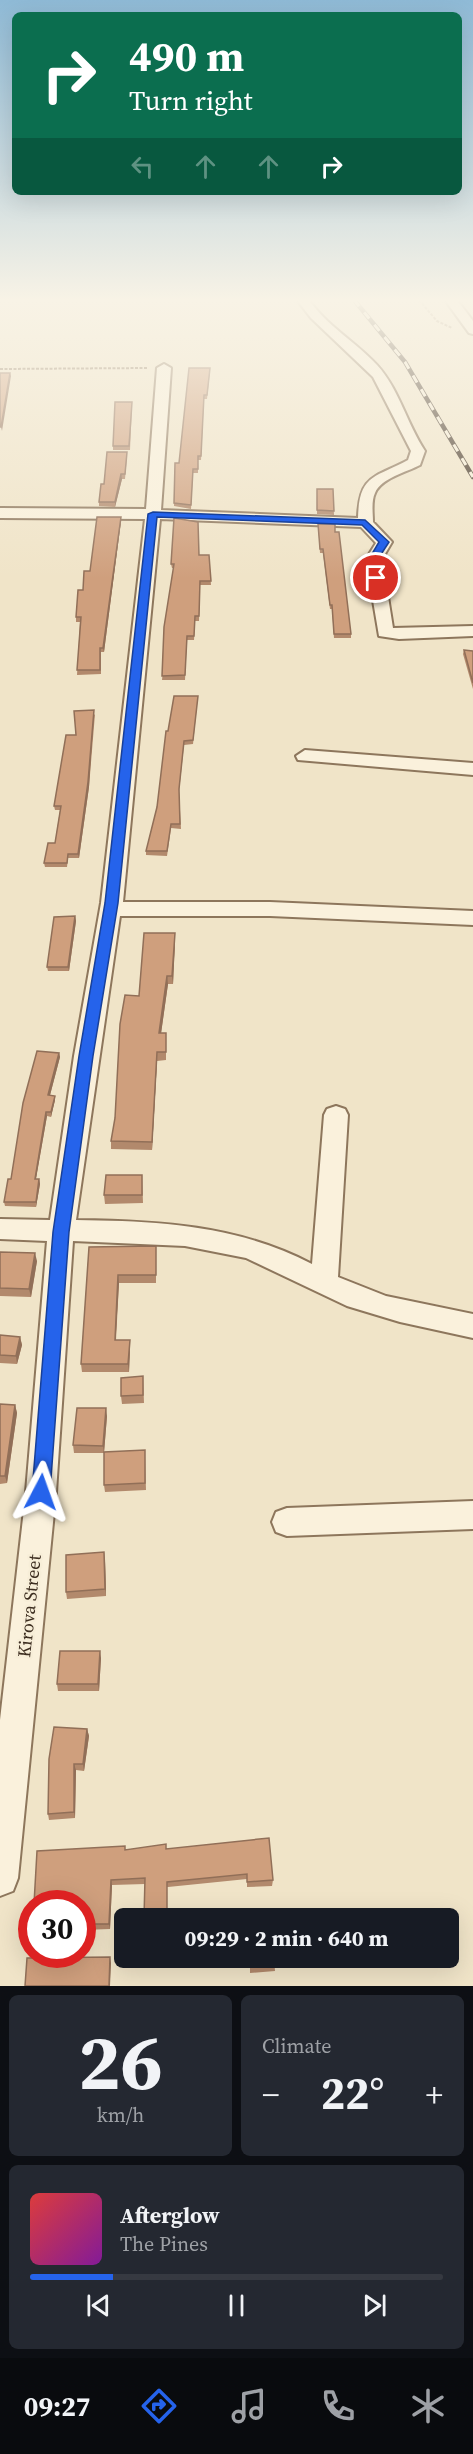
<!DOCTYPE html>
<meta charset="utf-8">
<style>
body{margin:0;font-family:"Source Serif 4",serif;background:#242831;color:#f1f3f6;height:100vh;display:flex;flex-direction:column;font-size:22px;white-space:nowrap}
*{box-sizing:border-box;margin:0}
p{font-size:20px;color:#9ea1a6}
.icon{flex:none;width:33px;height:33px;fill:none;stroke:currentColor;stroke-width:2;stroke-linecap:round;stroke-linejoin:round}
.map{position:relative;height:1986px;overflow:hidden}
.details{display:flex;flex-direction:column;gap:9px;padding:9px;background:#0d0f14;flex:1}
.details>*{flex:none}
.banner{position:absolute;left:12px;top:12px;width:450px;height:183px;border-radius:9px;box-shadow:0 6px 24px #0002;background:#0b6e4f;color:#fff;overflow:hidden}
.speed{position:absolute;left:18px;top:1890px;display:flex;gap:12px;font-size:30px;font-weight:700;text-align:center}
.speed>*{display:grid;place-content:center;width:78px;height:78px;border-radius:50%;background:#171b24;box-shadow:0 6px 24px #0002;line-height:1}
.speed .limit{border:9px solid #d22;background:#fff;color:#111}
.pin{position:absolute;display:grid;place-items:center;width:51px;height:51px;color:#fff;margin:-26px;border:3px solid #fff;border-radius:50%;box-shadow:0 2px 6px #0007}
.me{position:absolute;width:66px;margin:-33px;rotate:4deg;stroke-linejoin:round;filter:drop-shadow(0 0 4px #0008)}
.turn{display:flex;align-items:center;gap:21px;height:126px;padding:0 18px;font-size:27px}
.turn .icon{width:78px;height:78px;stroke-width:2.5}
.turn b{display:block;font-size:42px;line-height:51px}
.lanes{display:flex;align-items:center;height:57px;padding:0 18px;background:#0003;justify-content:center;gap:30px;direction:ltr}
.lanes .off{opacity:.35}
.big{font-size:45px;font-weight:700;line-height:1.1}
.details .tile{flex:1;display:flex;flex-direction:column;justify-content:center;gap:9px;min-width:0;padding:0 21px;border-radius:9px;background:#242831}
.details .dial{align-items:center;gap:0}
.dial b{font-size:78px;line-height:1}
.song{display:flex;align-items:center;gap:18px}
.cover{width:72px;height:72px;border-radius:9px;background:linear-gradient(135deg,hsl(0 70% 55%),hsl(290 70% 35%))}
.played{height:6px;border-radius:3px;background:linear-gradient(90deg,#2563eb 20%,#363941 20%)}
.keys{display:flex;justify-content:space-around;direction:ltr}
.heat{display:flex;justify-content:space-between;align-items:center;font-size:33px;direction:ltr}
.details .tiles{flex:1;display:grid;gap:9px;grid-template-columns:1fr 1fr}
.tile:last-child{grid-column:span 2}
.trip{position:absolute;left:114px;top:1908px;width:345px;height:60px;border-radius:9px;background:#171b24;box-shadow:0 6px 24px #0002;font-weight:700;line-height:60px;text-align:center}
.menu{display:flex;height:96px;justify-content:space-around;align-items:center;background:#090b0e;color:#9ea1a6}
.menu .icon{width:42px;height:42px}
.menu .active{color:#2563eb}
.menu b{font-size:27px;color:#f1f3f6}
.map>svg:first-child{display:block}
</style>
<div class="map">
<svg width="473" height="1986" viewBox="0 0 473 1986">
<rect width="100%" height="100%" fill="#f0e4c8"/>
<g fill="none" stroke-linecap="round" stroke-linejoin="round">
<defs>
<path id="minor" d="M297 300H309C327 326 356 342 377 365 399 389 407 424 425 451L420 465C407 472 381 478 375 493 371 501 373 513 373 522L392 542 382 559 393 628 473 626V636L399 639 379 636 366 559 376 543 361 527 160 519 123 902H270L473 911V925L270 916H120L76 1220C158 1221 238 1225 312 1264L324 1115 327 1109 336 1106 345 1109 348 1115 338 1277 386 1296 473 1314V1338L400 1322 347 1306 246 1258 185 1246 73 1241 56 1492 18 1878 13 1891 0 1896V1720L26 1492 47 1241 0 1239V1219L50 1220 74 1056 101 903 145 519 0 518V508L146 509 157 368 164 364 171 368 161 510 358 518C359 474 375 478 408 460L411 451 373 377 311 318Z
M445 300H457L473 321V334L469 333Z
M305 750 473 763V775L298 760 296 756Z
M473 1501V1529L287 1536 276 1532 272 1522 276 1512 287 1508Z"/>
</defs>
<use href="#minor" stroke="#8d765c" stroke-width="4"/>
<path stroke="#8d765c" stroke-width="2" stroke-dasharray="3 1.5" stroke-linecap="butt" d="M419 300 437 321 452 328
M0 369 148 368"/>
<use href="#minor" fill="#faf1dc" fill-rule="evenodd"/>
<defs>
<path id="rail" d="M354 300 405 362 473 477"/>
</defs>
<use href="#rail" stroke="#3d2e20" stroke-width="4.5"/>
<use href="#rail" stroke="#f7eed8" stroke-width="3" stroke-dasharray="8" stroke-linecap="butt"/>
</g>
<path fill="#b2896c" d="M210 371 207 399H204L201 460H198V473H193L191 509 174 506 175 463H179Z
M132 406 130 450H113V446Z
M127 456 125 479H122L115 507 99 506V502L104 484Z
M317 489H333L334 515 317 514Z
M121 517V521L104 652H101V674L77 675 80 622H76V617L83 590 90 571Z
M318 524 335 532 351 634V638H334L332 609H330L323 553H320Z
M199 555H209L211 585H200L199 621H195L194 640H187L185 680H162L174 568H172L171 564Z
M464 650 473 651V689L463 654Z
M198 696 193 744 184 745 179 792 181 829 171 828 167 856 146 855V851L157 807Z
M95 714 89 787 79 858H68L67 867H45L44 863 55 843 60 810H55L54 806 76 735Z
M75 916 76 921 69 971H48L47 967Z
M175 942 173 984H168L161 1033H166V1060L157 1061 152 1150 111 1149V1141L139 996Z
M59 1053 60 1057 50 1095 55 1096V1100L51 1117 47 1116 36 1179H39L40 1184 36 1207 5 1206 4 1202Z
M142 1175 143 1203 105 1204 104 1195Z
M156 1246V1283H119L116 1340 130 1348 129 1372H82L81 1364 89 1247Z
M0 1252 37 1261 31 1297 0 1296Z
M0 1335 20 1337 22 1345 17 1364 0 1363Z
M143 1376 144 1403 122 1404 121 1396Z
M0 1404 15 1405 17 1413 7 1483 0 1484Z
M107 1416 104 1452 145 1457 146 1490 105 1492 104 1485V1453H74L73 1445Z
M105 1559 106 1596 67 1599 66 1592Z
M101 1658 99 1691H58L57 1684Z
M87 1729 89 1736 84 1771 76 1770 75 1818 49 1820 48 1814Z
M125 1846V1850L166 1849 273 1880 272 1886 247 1887V1879L168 1887 145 1884 112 1885 110 1929 82 1930V1904Z
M144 1958H274L275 1971 250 1973V1968H194V1961L144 1962Z"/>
<path fill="#916f58" d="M10 373 11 376 2 431 1 427Z
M121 474 122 479 115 507V502Z
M121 517V521L104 652 103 648Z
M94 710 89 787 79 858 78 854Z
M75 916 76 921 69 971 68 967Z
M175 933V942L173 984 172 976Z
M167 976 168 984 160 1041 159 1033Z
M157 1052V1061L152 1150V1142Z
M59 1053 60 1057 49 1099 48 1095Z
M55 1096V1100L51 1117V1112Z
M46 1112 47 1116 35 1184V1179Z
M39 1179 40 1184 36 1207V1202Z
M35 1253 37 1261 31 1297 29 1289Z
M118 1275 119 1283 115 1348V1340Z
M20 1337 22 1345 17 1364 16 1356Z
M130 1340V1348L129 1372 128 1364Z
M15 1405 17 1413 7 1483 5 1476Z
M106 1408 107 1416 104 1453 103 1446Z
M104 1552 105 1559 106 1596 105 1589Z
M100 1651 101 1658 99 1691 98 1684Z
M87 1729 89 1736 84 1771 83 1764Z
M74 1764 76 1770 75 1818 74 1812Z
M111 1880 112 1885 110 1929 109 1924Z
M110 1957 111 1963 110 1986H109Z"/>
<path fill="#cf9f7d" stroke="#916f58" stroke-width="1.5" d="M189 368H210L207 395H204L201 456H198V469H193L191 505 174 503 175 463H179Z
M0 373H10L1 427H0Z
M115 402H132L129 446H113Z
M107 452H127L125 474H121L115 502H99L101 484H104Z
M317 489H333L334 511 317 510Z
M97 517H121L103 648H100V670H77L81 617H76L78 590H83L84 571H90Z
M174 518 198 522 199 555H209L211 581H200L199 616H195L194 636H187L185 675 162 676 164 627 174 564H171Z
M318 524H335V532H339L351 634H334L332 605H330L323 549H320Z
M464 650 473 651V683Z
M174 696H198L193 740 184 741 179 789 180 824H171L167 851H146L157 807 166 731H168Z
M94 710 88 782 78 854H68L67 863H44L48 843H55L61 806H54L66 735H76L74 711Z
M75 916 68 967H47L54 917Z
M144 933H175L172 976H167L159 1033H166V1052H157L152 1142 111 1141 115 1118 120 1024 125 995 139 996Z
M37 1051 59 1053 48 1095 55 1096 51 1112H46L35 1179H39L36 1202H4L8 1179H11L23 1103Z
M106 1175H142V1195H104Z
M156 1246V1275H118L115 1340H130L128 1364H81L89 1247Z
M0 1252 35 1253 29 1289 0 1288Z
M0 1335 20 1337 16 1356 0 1355Z
M143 1376V1395L121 1396V1378Z
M0 1404 15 1405 5 1476H0Z
M77 1408H106L103 1446 73 1445Z
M145 1450V1483L104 1485V1452Z
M104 1552 105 1589 66 1592V1555Z
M60 1651H100L98 1684H57Z
M54 1727 87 1729 83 1764H74V1812L48 1814 49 1759Z
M269 1838 273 1880 247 1882V1874L167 1882V1918H144L145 1878 111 1880 109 1924H82V1904H34L37 1851 125 1846V1850L166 1844V1849Z
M110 1957 109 1986H25L27 1958Z
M194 1958H274L275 1965 250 1967V1963H194Z"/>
<linearGradient id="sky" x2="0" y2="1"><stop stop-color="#8fbad6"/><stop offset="0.52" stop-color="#f8f3e6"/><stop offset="1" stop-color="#f8f3e6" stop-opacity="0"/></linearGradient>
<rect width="473" height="578" fill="url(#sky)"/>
<path fill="#2563eb" stroke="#184099" stroke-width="1.5" d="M153 512 365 520 389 542 378 559 381 578 376 581 371 578 369 559 379 542 362 525 157 517 118 903 93 1056 69 1232 50 1492 48 1498 41 1501 35 1498 32 1492 53 1232 79 1056 105 903 148 514Z"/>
<g text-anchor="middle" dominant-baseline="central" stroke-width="5" stroke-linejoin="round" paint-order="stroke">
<g font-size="18" fill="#3d2e20" stroke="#f7eed8">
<text transform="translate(29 1606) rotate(-84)">Kirova Street</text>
</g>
</g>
</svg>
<div class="speed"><div class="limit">30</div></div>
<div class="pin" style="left:376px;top:578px;background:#d93025"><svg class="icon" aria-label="arrive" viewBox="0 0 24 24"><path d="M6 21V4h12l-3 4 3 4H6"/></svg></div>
<svg class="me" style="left:41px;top:1492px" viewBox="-20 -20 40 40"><path d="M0-17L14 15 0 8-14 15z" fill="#2563eb" stroke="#fff" stroke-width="4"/></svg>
<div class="trip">09:29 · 2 min · 640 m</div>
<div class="banner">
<div class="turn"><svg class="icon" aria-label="right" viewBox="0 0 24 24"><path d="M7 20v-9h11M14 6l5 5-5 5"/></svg><div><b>490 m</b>Turn right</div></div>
<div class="lanes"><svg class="icon off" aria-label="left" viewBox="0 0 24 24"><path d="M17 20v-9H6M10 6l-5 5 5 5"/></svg><svg class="icon off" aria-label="ahead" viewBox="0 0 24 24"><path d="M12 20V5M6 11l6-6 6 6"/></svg><svg class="icon off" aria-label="ahead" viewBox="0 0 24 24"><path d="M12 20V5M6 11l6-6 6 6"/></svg><svg class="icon" aria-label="right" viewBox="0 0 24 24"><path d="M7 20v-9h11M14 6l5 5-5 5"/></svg></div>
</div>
</div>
<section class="details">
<div class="tiles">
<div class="tile dial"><b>26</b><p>km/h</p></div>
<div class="tile"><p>Climate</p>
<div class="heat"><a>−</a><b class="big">22°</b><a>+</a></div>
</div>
<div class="tile">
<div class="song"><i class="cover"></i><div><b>Afterglow</b><p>The Pines</p></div></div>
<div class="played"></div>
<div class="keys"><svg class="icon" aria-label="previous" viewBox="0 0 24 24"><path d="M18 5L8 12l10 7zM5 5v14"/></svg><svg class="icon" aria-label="pause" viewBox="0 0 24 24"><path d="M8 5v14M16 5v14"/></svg><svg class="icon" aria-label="next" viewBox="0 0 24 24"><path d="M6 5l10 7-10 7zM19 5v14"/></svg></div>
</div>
</div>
</section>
<nav class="menu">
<b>09:27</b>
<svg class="icon active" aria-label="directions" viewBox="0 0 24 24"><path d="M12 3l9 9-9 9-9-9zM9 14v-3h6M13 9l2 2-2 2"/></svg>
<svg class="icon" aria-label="music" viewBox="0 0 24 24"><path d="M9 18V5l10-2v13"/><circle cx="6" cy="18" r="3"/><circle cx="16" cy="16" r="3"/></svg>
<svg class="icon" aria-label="phone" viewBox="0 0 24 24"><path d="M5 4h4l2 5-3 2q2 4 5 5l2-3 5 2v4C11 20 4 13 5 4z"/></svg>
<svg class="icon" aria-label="climate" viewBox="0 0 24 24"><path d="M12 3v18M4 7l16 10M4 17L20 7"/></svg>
</nav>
